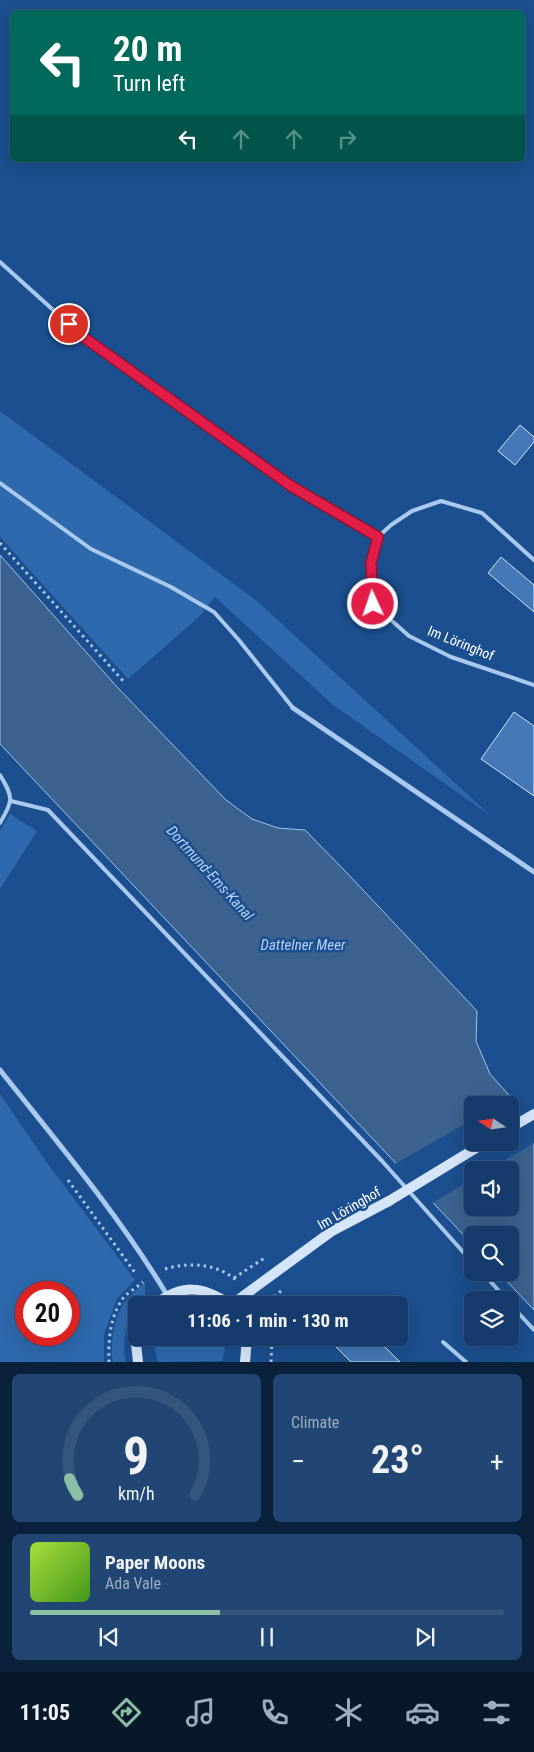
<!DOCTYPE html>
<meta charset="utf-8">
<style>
body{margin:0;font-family:"Roboto Condensed",sans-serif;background:#214673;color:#f1f3f6;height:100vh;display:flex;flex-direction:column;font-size:19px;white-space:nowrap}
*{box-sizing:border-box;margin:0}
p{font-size:16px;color:#9dadc1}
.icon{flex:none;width:28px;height:28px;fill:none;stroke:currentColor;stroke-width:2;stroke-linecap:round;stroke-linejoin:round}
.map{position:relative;height:1362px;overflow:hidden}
.side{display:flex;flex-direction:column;gap:12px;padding:12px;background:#0b203b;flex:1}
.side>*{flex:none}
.hud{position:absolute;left:10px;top:10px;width:515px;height:152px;border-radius:8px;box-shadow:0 5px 20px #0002,0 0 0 1px #33557e;background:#00695c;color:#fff;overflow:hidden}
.needle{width:32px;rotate:283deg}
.tools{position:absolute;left:464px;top:1096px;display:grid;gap:10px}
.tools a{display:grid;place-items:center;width:55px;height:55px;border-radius:8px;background:#143b6b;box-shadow:0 5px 20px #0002,0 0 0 1px #33557e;font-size:25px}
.speed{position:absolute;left:15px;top:1281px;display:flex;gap:10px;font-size:25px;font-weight:700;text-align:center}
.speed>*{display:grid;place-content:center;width:65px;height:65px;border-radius:50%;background:#143b6b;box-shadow:0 5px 20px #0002,0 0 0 1px #33557e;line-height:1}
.speed .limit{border:8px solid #d22;background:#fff;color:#111}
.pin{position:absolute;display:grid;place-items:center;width:42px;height:42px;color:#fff;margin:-21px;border:2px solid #fff;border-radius:50%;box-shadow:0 1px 5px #0007}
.me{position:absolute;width:55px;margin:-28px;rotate:357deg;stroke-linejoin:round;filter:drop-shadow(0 0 4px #0008)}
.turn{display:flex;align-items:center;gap:18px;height:105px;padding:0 20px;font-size:22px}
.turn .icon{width:65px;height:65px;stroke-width:2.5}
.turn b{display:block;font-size:35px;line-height:42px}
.lanes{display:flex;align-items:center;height:48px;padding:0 20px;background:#0003;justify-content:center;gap:25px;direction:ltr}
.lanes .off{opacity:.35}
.big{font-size:38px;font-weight:700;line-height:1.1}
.side .card{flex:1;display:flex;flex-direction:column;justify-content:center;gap:8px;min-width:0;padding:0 18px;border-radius:8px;background:#214673}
.side .dial{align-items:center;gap:0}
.dial svg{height:130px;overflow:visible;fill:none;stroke:#33557e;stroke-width:7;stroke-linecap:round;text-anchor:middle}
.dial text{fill:#f1f3f6;stroke:none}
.song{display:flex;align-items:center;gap:15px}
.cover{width:60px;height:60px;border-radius:8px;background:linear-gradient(135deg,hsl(80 70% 55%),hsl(100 70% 35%))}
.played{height:5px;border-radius:2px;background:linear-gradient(90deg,#8abfa5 40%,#33557e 40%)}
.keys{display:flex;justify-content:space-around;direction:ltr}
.heat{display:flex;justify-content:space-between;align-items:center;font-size:28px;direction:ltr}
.side .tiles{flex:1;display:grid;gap:12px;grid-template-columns:1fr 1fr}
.card:last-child{grid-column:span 2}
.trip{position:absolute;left:128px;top:1296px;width:280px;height:50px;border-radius:8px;background:#143b6b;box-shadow:0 5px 20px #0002,0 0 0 1px #33557e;font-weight:700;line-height:50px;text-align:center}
.menu{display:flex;height:80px;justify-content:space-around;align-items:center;background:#08182b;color:#9dadc1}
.menu .icon{width:35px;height:35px}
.menu .on{color:#8abfa5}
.menu b{font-size:22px;color:#f1f3f6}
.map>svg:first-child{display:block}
</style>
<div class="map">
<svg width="534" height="1362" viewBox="0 0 534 1362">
<rect width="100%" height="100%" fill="#1b4f8f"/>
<path fill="#2e69ad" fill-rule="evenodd" d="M0 411 257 601 491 816 333 705 215 597 200 616 128 679 0 537Z
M10 814 37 831 0 889V831Z
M0 1094 45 1160 135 1280 117 1299 104 1334V1362H0ZM69 1292V1335H26V1292Z
M145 1282V1300L140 1305H136V1308C125 1320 122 1347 126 1362H113C109 1346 115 1314 125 1302 131 1295 139 1288 145 1282Z
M156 1338H224L225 1350 222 1361 158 1362 155 1351Z"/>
<path fill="#3c6290" stroke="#9cc4f0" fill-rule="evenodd" d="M0 555 118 688 226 800 252 819 278 828 305 830 347 873 477 1011 476 1041 490 1074 534 1123V1310L499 1273 510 1272V1235H472V1244L0 744ZM472 1105H510V1142H472ZM472 1170H510V1208H472Z"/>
<path fill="#1b4f8f" d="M514 1096 534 1119V1143L488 1170H472V1179L431 1204 395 1164 472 1120V1142H510V1105H498Z"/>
<path fill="#4478b7" stroke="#cfe3fa" d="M520 425 534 437V442L515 465 498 451Z
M501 557 534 585V612L488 573Z
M514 712 534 726V796L481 759Z
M327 1338H376L400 1362H351Z"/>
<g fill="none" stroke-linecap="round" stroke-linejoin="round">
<path stroke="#a9c9ee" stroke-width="3" stroke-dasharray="2.5 4" stroke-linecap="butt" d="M0 543 124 682
M68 1180 136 1274
M165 1269C188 1262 218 1263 237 1281
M234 1278 266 1257
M264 1305 281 1291
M109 1362C108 1341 110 1315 124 1297 129 1292 137 1287 143 1282
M271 1362 272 1338"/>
<path stroke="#a9c9ee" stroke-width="4" d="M0 262 82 336 291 486 378 537
M0 483 91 549 171 587 214 612 238 639 293 708
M534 560 482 513 441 501 412 511 391 525 378 537 371 563 373 604 409 636 451 657 534 685
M0 775C14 798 13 800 0 823
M11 801 48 810 382 1161 472 1262
M482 1272 507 1300
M510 1304 534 1330
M443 1342 466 1362"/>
<path stroke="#a9c9ee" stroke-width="5" d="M293 708 534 872
M0 1070C58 1143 119 1215 167 1295"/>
<path stroke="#d6e6fa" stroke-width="10" d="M510 1128 534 1114
M154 1305C182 1284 202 1285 231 1305
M231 1305 332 1231 389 1201
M137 1338 136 1344 138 1362
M245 1362 247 1338"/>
<path stroke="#d6e6fa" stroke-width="10" d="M389 1201 486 1142"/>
</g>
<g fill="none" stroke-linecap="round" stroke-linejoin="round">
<defs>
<path id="route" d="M69 324 82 336 291 486 378 537 371 563 373 604"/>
</defs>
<use href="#route" stroke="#92132f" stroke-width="12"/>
<use href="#route" stroke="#e11d48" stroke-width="9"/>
</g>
<g text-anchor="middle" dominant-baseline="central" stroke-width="5" stroke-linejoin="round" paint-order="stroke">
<g font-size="14" fill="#fff" stroke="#1b4f8f">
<text transform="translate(461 643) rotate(22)">Im Löringhof</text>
<text transform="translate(349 1208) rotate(-30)">Im Löringhof</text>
</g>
<g font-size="15" font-style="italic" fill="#b5d3f5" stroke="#1b4f8f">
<text transform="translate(210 873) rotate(48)">Dortmund-Ems-Kanal</text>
<text x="303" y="945">Dattelner Meer</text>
</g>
</g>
</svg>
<div class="tools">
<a><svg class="needle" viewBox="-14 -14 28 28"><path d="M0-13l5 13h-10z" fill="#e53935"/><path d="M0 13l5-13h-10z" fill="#9dadc1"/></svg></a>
<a><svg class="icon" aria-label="sound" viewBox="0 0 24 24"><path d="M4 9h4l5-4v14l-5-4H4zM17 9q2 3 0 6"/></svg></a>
<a><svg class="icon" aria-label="search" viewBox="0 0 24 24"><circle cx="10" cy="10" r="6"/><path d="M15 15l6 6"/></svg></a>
<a><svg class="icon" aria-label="layers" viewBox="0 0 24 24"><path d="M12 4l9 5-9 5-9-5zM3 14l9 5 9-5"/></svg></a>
</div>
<div class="speed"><div class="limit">20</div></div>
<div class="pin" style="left:69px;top:324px;background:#d93025"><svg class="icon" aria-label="arrive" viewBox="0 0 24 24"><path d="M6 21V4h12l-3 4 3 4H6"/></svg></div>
<svg class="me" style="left:373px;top:604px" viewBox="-20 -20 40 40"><circle r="17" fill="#e11d48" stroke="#fff" stroke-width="3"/><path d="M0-11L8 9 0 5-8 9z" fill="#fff"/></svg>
<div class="trip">11:06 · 1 min · 130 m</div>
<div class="hud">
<div class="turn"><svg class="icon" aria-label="left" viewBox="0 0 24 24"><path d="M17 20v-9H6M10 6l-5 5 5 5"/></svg><div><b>20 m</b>Turn left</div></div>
<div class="lanes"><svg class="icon" aria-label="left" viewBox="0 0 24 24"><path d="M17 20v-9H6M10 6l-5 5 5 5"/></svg><svg class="icon off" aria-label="ahead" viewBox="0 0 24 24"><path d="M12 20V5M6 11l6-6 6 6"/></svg><svg class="icon off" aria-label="ahead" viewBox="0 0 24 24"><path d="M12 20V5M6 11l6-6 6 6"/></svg><svg class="icon off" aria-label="right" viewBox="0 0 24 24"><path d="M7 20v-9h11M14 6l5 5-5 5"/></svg></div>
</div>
</div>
<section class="side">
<div class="tiles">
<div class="card dial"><svg viewBox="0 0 100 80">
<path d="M14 69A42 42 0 1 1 86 69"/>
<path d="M14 69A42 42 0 0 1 9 59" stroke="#8abfa5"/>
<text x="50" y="56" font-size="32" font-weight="700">9</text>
<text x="50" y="72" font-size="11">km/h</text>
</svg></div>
<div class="card"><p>Climate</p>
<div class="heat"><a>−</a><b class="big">23°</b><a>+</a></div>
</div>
<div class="card">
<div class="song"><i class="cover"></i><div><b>Paper Moons</b><p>Ada Vale</p></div></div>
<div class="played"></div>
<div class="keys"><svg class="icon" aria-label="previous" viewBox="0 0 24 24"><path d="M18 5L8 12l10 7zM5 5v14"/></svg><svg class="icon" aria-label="pause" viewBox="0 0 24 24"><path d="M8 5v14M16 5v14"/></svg><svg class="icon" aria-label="next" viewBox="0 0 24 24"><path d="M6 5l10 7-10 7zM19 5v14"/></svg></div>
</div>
</div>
</section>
<nav class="menu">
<b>11:05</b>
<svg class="icon on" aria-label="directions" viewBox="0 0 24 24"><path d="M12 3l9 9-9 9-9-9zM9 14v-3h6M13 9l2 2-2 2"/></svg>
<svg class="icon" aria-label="music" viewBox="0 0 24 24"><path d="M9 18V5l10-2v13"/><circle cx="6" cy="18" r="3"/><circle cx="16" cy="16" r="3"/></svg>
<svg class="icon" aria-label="phone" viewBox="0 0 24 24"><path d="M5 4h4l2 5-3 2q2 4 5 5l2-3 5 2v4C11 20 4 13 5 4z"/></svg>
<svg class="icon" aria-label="climate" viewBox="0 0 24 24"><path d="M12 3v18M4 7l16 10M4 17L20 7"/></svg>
<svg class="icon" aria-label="car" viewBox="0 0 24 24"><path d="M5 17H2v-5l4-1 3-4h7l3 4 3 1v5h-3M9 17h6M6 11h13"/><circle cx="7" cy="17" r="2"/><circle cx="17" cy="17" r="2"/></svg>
<svg class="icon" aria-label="filters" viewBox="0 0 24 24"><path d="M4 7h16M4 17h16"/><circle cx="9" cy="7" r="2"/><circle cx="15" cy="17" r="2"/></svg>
</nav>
